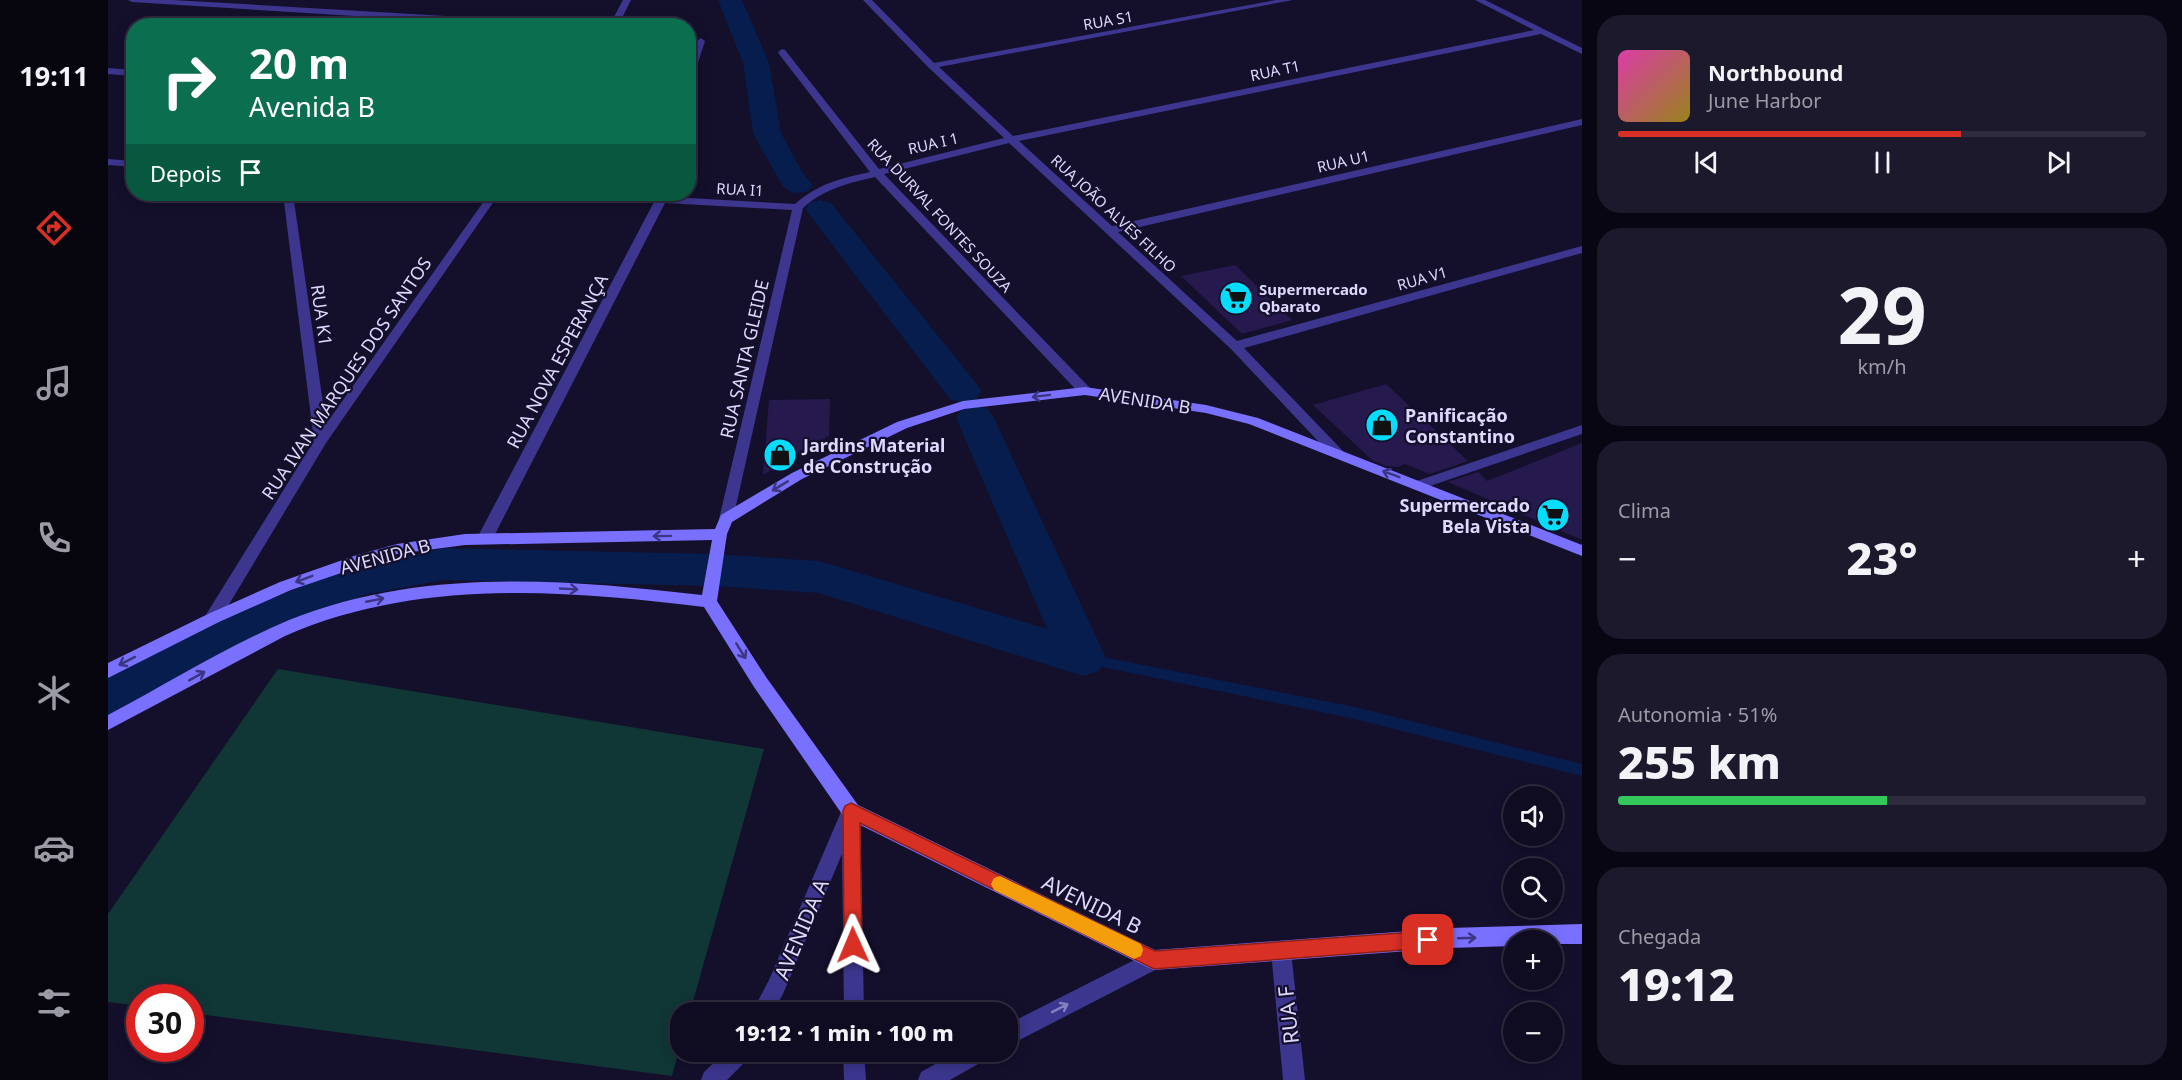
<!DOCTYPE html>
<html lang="pt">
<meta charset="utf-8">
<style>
body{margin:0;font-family:"Noto Sans",sans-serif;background:#1d192d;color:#f1f3f6;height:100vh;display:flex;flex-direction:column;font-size:22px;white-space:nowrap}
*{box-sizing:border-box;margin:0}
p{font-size:20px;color:#9b9ba5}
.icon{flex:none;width:33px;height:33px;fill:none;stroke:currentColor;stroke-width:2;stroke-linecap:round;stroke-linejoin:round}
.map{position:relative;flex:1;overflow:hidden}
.panel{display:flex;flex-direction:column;gap:15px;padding:15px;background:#080612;width:600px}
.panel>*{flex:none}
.hud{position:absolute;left:18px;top:18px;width:570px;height:183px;border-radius:24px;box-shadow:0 3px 15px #0003,0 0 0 2px #2f2b3e;background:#0b6e4f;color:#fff;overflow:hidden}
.controls{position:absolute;left:1395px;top:786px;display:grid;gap:12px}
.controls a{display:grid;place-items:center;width:60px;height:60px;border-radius:50%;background:#0f0b20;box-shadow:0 3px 15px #0003,0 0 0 2px #2f2b3e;font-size:30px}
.speed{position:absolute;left:18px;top:984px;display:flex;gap:12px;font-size:30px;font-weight:700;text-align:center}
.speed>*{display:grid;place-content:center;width:78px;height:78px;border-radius:50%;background:#0f0b20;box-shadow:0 3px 15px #0003,0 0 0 2px #2f2b3e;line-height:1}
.speed .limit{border:9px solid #d22;background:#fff;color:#111}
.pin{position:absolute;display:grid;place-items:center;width:51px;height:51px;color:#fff;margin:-26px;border-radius:12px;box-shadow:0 3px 9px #0006}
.me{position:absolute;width:66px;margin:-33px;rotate:359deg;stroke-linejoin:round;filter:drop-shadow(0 0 4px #0008)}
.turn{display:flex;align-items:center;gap:21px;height:126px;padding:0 24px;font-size:27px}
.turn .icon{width:78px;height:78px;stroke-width:2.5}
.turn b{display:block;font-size:42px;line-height:51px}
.then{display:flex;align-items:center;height:57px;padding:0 24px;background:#0003;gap:12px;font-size:22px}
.big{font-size:45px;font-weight:800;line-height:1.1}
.panel .tile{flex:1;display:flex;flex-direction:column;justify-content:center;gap:9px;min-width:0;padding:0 21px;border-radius:24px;background:#1d192d}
.panel .dial{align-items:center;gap:0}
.dial b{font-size:78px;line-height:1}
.song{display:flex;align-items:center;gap:18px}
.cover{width:72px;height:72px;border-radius:9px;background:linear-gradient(135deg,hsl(320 70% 55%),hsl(50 70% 35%))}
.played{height:6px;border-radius:3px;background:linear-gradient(90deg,#d93025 65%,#2f2b3e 65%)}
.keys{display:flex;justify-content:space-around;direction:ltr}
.heat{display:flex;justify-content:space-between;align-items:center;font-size:33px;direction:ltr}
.charge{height:9px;border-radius:4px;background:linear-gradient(90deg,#34c759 51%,#2f2b3e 0)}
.trip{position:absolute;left:562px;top:1002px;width:348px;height:60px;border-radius:24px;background:#0f0b20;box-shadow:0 3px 15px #0003,0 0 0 2px #2f2b3e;font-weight:800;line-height:60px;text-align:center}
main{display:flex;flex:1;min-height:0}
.dock{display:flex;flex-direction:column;width:108px;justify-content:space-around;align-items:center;background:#06040d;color:#9b9ba5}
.dock .icon{width:42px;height:42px}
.dock .on{color:#d93025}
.dock b{font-size:27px;color:#f1f3f6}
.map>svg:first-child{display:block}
</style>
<main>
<nav class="dock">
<b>19:11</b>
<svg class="icon on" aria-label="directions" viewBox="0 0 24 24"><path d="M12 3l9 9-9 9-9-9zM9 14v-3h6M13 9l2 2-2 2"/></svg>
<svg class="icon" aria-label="music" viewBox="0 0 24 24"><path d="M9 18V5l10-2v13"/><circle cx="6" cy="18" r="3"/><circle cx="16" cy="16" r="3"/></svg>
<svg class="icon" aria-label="phone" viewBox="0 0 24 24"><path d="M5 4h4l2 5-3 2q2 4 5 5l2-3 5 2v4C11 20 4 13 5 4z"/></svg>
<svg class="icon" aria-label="climate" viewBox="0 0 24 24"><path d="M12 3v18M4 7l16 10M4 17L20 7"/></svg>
<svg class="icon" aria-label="car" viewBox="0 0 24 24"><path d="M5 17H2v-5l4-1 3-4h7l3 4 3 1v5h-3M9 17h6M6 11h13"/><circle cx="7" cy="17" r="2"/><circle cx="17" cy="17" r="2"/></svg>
<svg class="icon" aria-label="filters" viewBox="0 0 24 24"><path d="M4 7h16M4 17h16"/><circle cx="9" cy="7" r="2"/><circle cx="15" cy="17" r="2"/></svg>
</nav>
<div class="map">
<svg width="1474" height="1080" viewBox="0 0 1474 1080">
<rect width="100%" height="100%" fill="#140f2b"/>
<path fill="#113636" d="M170 669 656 749 582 1012H573V1043L564 1076 83 1013 82 998H32L31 1006 0 1002V914Z"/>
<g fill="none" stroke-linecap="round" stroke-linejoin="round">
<path fill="#061d4d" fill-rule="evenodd" d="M975 653 1247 707 1474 764V776L1247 719 975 663 970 662 968 658 970 654Z"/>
<path fill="#061d4d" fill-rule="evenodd" d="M610 0H634L661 63 673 133 696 175 705 185 700 191C689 194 682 194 674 185L645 133 635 63Z
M712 200 723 203 868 383 873 391 868 399 855 403 842 399 697 209 701 203Z
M867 406 880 409 886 418 998 658 991 671 975 676 711 593 607 586 336 580 256 595 146 644 17 714 0 719V678L114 620 233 570 336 548 607 554 711 561 939 629 848 418 854 409Z"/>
</g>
<path fill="#26194e" d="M1127 265 1184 320 1134 334 1073 276Z
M1278 384 1360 461 1322 474 1297 464 1290 467 1278 466 1264 460 1205 405Z
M722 399 721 436 655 475 661 400Z
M1474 443V540L1340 482 1370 472 1379 481Z"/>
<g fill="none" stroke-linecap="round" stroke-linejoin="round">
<path fill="#3c368e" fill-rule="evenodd" d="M20 0H65L457 23 461 26H406L24 2Z
M515 0H523L510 26H501Z
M755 0H764L826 63 1168 0H1185L831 67 905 136 1426 30 1367 0H1377L1474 48V54L1433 34 911 141 1004 226 1474 119V125L1010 232 1129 341 1474 246V253L1136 348 1234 450 1236 453 1229 458 1224 456 1123 349 901 143 776 174 982 388 984 391 982 394H972L767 177C740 183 716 189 695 208L625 519 618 524 611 519 684 210 557 203 384 540 381 544H371L368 540 546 202 464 197 459 194H511L687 204C709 184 734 178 762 172L671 54 670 52 674 49 677 50 771 169 896 138 821 68Z
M593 38 597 41 585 78 580 81C580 68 581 45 593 38Z
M0 68 26 70V76L0 74Z
M0 159 26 161V167L0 165Z
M175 194H185L218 424 381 194H391L218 443 111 621H99L97 617 99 613 206 441Z
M1474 425V434L1316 488H1306L1304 485 1306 482Z
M743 803 750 805 752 811 756 1012H736L734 854 675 994 665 1012H644L661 980 736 805Z
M1173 941 1180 944 1183 951 1197 1080H1175L1163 951 1166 944Z
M1046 950 1053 953 1056 960 1053 967 900 1046V1024Z
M617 1052H642L639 1060 619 1080H593L596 1072Z
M735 1052H756L758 1080H736Z
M849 1052H880L877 1060 842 1080H810L813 1072Z"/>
<path fill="#7970ff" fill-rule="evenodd" d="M977 387 1098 405 1150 418 1474 545V556L1141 424 1098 413 977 395 856 409 799 428 694 479 624 522 619 534 609 601 658 677 750 805 1047 950 1341 928 1474 924V944H1444V940H1406V946L1341 948 1046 970 1039 967 736 817 646 687 596 607C457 590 309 578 177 636L0 730V715C60 683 119 646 181 620 313 567 457 579 594 595L604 540 357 545 289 554 183 590 111 622 0 678V663L100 614 172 582 246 556 289 544 357 534 607 529 613 515 684 473 789 422 855 401Z"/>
</g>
<defs><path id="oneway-shaft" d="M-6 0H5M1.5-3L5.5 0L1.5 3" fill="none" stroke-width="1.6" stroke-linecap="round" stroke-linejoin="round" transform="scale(1.5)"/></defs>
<g stroke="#3c3680">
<use href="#oneway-shaft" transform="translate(933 396) rotate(173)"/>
<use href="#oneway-shaft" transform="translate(1283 474) rotate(-159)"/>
<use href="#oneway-shaft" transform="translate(672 486) rotate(149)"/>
<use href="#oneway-shaft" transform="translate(554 536) rotate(179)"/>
<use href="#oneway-shaft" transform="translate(196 579) rotate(159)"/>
<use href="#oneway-shaft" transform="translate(461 589) rotate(3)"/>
<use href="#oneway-shaft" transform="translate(267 600) rotate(-11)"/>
<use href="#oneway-shaft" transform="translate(633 651) rotate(58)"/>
<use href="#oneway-shaft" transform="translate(19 661) rotate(153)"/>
<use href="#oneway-shaft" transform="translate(89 676) rotate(-29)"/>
<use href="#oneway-shaft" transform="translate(1359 938) rotate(-2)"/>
</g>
<use stroke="#857fc1" href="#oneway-shaft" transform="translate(952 1008) rotate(-27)"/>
<path fill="#d93025" stroke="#8d1f18" stroke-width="1.5" d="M743 803 1047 951 1320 931 1326 934 1329 940 1326 946 1320 948 1046 969 752 823 754 945 752 952 745 954 739 952 736 945 735 811 737 806Z"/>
<path fill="#f59e0b" d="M892 876 1033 944 1035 950 1033 956 1026 959 1020 956 886 890 883 884 886 878Z"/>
<defs>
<symbol id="supermarket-disc" viewBox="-11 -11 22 22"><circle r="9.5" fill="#05ddff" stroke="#140f2b"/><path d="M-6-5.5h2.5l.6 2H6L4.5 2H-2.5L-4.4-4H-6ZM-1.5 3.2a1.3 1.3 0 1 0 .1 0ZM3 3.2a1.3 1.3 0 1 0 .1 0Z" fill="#111"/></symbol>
<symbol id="shop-disc" viewBox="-11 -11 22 22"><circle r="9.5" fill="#05ddff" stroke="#140f2b"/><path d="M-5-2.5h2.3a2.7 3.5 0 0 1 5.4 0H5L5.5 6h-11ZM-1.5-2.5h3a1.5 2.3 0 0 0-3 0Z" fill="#111"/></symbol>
</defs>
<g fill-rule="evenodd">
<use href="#supermarket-disc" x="1109" y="279" width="38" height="38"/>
<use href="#shop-disc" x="1255" y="406" width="38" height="38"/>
<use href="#shop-disc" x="653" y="436" width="38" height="38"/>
<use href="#supermarket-disc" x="1426" y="496" width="38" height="38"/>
</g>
<g text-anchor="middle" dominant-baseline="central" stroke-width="4.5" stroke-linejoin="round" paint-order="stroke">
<g font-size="15" fill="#dfd9ff" stroke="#140f2b">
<text transform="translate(1000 20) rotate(-10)">RUA S1</text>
<text transform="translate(1167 70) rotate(-12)">RUA T1</text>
<text transform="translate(825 143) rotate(-13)">RUA I 1</text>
<text transform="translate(1235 161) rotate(-13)">RUA U1</text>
<text transform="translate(632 189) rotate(3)">RUA I1</text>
<text transform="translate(1006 213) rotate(43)">RUA JOÃO ALVES FILHO</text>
<text transform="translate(832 215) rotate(47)">RUA DURVAL FONTES SOUZA</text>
<text transform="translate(1314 278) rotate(-16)">RUA V1</text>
</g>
<g font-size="15" font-weight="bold" fill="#dfd9ff" stroke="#140f2b" text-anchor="start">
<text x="1151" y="289">Supermercado<tspan x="1151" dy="17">Qbarato</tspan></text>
</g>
<g font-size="18" fill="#dfd9ff" stroke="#140f2b">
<text transform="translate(214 315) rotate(82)">RUA K1</text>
<text transform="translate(636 359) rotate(-77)">RUA SANTA GLEIDE</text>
<text transform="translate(449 361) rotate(-62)">RUA NOVA ESPERANÇA</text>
<text transform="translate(238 378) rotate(-56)">RUA IVAN MARQUES DOS SANTOS</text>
<text transform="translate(1037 400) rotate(9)">AVENIDA B</text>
<text transform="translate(277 556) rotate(-15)">AVENIDA B</text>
</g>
<g font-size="18" font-weight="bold" fill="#dfd9ff" stroke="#140f2b" text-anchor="start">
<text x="1297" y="415">Panificação<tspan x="1297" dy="21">Constantino</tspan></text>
<text x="695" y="445">Jardins Material<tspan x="695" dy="21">de Construção</tspan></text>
<text x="1422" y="505" text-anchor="end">Supermercado<tspan x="1422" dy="21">Bela Vista</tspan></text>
</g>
<g font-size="21" fill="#dfd9ff" stroke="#140f2b">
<text transform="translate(984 904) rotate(26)">AVENIDA B</text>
<text transform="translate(693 929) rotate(-67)">AVENIDA A</text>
<text transform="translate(1180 1015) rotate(-96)">RUA F</text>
</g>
</g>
</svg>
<div class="controls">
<a><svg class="icon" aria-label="sound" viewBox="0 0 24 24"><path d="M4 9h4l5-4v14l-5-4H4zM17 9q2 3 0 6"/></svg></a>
<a><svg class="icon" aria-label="search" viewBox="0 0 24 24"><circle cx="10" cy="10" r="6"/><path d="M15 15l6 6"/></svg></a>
<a>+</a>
<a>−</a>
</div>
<div class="speed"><div class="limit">30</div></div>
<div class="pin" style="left:1320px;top:940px;background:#d93025"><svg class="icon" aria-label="arrive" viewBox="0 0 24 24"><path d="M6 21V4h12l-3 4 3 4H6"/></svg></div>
<svg class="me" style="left:745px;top:945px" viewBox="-20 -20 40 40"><path d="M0-17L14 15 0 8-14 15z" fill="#d93025" stroke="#fff" stroke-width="4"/></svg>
<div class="trip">19:12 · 1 min · 100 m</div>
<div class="hud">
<div class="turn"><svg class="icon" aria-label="right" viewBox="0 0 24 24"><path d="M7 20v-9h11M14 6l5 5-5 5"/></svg><div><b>20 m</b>Avenida B</div></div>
<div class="then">Depois<svg class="icon" aria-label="arrive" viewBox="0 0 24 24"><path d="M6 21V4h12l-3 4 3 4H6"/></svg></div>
</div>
</div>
<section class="panel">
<div class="tile">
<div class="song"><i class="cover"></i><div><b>Northbound</b><p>June Harbor</p></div></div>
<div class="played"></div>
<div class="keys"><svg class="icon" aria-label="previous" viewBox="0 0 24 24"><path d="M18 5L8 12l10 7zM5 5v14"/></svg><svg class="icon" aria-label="pause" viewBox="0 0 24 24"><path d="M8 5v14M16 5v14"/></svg><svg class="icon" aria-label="next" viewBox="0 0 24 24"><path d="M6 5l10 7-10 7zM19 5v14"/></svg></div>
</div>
<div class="tile dial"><b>29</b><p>km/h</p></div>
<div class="tile"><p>Clima</p>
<div class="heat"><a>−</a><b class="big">23°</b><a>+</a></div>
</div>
<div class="tile"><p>Autonomia · 51%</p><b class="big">255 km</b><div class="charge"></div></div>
<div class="tile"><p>Chegada</p><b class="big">19:12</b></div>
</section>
</main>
